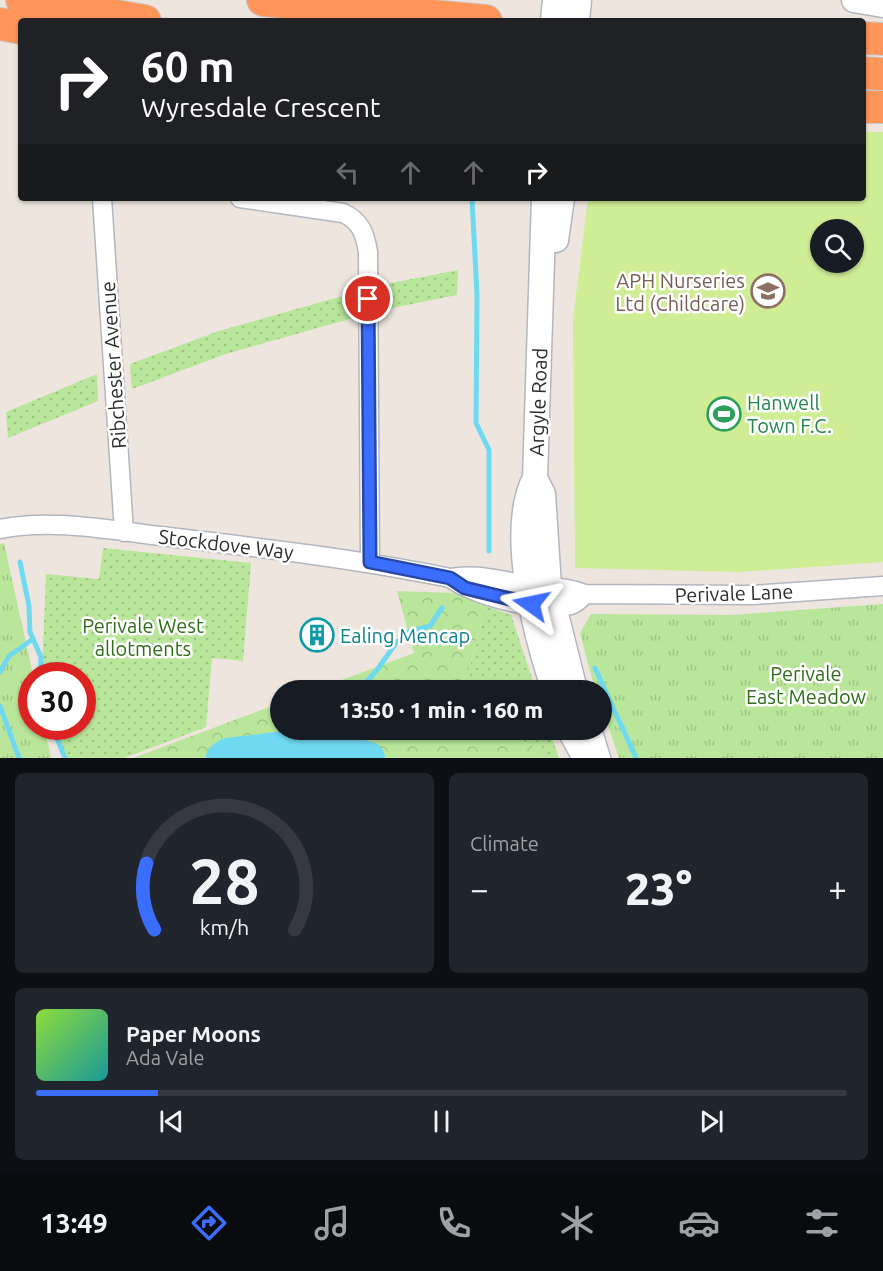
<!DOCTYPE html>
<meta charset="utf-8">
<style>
body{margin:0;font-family:Ubuntu,sans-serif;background:#20242c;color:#f1f3f6;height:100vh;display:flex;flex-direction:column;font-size:22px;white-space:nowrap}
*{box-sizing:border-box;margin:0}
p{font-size:20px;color:#9ea1a6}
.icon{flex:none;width:33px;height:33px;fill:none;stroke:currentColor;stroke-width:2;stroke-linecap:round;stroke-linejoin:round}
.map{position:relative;height:758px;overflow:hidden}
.sheet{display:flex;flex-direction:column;gap:15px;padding:15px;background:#0d0f14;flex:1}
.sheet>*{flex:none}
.top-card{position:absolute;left:18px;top:18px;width:848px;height:183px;border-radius:6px;box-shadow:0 2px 4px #0004;background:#202124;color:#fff;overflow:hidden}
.fabs{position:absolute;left:810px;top:219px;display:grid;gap:12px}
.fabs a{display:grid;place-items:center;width:54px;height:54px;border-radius:50%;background:#171b24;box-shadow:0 2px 4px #0004;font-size:30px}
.speed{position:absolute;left:18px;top:662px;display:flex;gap:12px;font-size:30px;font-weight:700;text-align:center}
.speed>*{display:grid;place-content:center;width:78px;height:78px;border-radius:50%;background:#171b24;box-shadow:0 2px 4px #0004;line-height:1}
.speed .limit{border:9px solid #d22;background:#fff;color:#111}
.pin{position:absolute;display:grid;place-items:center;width:51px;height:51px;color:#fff;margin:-26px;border:3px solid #fff;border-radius:50%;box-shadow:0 2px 6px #0007}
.me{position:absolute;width:66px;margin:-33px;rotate:282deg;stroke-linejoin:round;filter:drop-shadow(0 0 4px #0008)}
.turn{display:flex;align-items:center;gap:21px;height:126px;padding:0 24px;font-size:27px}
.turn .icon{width:78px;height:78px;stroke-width:2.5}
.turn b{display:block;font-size:42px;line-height:51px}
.lanes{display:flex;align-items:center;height:57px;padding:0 24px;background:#0003;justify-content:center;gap:30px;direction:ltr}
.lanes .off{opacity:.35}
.big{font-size:45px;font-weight:800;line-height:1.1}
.sheet .widget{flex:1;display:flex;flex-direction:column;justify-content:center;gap:9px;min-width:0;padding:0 21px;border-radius:9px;background:#20242c}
.sheet .dial{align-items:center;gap:0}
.dial svg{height:156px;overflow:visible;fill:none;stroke:#363941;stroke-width:7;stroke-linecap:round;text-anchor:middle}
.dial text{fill:#f1f3f6;stroke:none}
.song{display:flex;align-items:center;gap:18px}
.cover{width:72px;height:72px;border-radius:9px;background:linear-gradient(135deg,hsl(90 70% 55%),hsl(180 70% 35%))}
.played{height:6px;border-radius:3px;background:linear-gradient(90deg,#3b6dff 15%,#363941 15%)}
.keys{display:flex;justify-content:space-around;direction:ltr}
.heat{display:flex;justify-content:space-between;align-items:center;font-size:33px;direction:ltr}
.sheet .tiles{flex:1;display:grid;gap:15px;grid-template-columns:1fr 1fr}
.widget:last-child{grid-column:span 2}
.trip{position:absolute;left:270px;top:680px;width:342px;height:60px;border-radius:30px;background:#171b24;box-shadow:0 2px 4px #0004;font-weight:800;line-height:60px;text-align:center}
.tabs{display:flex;height:96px;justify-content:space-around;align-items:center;background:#090b0e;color:#9ea1a6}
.tabs .icon{width:42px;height:42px}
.tabs .on{color:#3b6dff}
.tabs b{font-size:27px;color:#f1f3f6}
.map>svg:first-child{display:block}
</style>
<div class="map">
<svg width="883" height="758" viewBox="0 0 883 758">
<defs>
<pattern id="grass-dots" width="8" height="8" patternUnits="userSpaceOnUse" patternTransform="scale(1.5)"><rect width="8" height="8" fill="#b9e69a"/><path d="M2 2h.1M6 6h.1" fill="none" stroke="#9fc585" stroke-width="1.8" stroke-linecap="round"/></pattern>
<pattern id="forest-crowns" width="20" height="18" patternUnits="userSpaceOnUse" patternTransform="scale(1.5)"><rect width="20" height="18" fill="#b9e69a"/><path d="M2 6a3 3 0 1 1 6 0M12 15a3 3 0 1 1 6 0" fill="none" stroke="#9fc585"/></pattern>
<pattern id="park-tufts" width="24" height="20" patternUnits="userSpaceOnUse" patternTransform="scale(1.5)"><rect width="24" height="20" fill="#b9e69a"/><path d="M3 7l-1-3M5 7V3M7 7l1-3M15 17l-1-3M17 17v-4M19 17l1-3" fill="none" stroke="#9fc585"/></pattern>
</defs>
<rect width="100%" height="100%" fill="#eee6de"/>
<path fill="url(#grass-dots)" d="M458 270 457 295 387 309 386 284Z
M353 293V318L226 354 132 389 130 364 219 331Z
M97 374 98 401 8 438 6 412Z
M103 548 251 563 243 661 212 658 206 727 124 758H62L54 726H82V675H42L46 574 99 579Z
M486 606 511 615 536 690H478L468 673Z
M509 729H549L559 758H544Z"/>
<path fill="url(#forest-crowns)" d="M397 591 455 593 486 606 468 672 478 690H315L414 653Z
M280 703V729H509L544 758H133Z"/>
<path fill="url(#park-tufts)" d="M4 543 33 675 32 726H44L51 758H0V544Z
M883 604V758H619L602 708V690H595L580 633 591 614 731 615Z"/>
<path fill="#ceed95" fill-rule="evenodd" d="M863 132H883V562L739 572 575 568 573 319 588 198H862ZM820 230H854V262H820Z"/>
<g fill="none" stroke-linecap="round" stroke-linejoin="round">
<path stroke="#6fd9f2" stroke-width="5" d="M472 198 477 295 476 423 489 450V551
M20 562 29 606 30 632 41 657 40 675
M595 668 636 758
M0 672 9 656 33 639
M359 690 377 670 396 643 408 632 430 626 442 608
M0 706 19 758
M52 726 65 758
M321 745 331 729"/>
<path stroke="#6fd9f2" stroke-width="32" d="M222 758 228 754 316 743 369 758"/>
<defs>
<path id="street" d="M102 198 124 532
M240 198 343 213C361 221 365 234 368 252L370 562
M0 529C54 518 115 531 169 537 263 548 357 559 450 578 476 573 500 581 525 584 546 588 565 586 585 594L753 595 883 586
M450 578C476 596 539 613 571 605 577 603 581 599 585 594"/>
<path id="secondary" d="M854 0 883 5
M553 21 555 0
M577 21 579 0
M544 198 535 478C507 530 536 636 554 690
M556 240 562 198
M535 478 543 494 549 586 575 690
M569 729 585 758
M589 729 598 758"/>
<path id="highway" d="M22 0 145 21
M263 0 486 21
M0 24 21 28
M862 38 883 39
M862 73 883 74
M862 107H883"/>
</defs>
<use href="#street" stroke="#b2b6c0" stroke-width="21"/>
<use href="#secondary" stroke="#b2b6c0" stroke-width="27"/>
<use href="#highway" stroke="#c8c8c8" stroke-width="34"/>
<use href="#street" stroke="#fff" stroke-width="18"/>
<use href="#secondary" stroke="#fff" stroke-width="24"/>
<use href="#highway" stroke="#ff9559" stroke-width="32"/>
</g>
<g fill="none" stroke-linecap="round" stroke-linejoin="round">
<defs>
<path id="route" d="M368 299 370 562 450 578 465 588 531 604"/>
</defs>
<use href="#route" stroke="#2647a6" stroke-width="15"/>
<use href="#route" stroke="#3b6dff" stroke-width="10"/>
</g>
<defs>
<symbol id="school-ring" viewBox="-11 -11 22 22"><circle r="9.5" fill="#fff" stroke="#8d6e63" stroke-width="1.5"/><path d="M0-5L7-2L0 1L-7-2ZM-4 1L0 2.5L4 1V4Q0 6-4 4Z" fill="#8d6e63"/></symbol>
<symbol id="stadium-ring" viewBox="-11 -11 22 22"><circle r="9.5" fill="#fff" stroke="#2e9e5b" stroke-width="1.5"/><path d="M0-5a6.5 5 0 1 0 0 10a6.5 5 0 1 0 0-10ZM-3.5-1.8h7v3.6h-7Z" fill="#2e9e5b"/></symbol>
<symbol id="building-ring" viewBox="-11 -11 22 22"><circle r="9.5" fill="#fff" stroke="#0f9aa8" stroke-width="1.5"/><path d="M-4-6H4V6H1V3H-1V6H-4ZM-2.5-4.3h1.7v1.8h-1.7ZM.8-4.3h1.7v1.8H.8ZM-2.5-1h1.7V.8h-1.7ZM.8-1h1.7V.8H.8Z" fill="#0f9aa8"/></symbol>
</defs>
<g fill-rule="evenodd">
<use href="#school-ring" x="749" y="272" width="38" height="38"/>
<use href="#stadium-ring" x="705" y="395" width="38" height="38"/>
<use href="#building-ring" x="298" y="616" width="38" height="38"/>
</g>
<g text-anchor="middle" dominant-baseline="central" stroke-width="5" stroke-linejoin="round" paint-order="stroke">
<g font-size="20" fill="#785e54" stroke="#fff" text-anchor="end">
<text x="745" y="280">APH Nurseries<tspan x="745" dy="23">Ltd (Childcare)</tspan></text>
</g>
<g font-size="20" fill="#2c2c2c" stroke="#fff">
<text transform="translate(113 365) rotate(-94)">Ribchester Avenue</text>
<text transform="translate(538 402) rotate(-88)">Argyle Road</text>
<text transform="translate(226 544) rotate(7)">Stockdove Way</text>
<text transform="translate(734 593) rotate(-2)">Perivale Lane</text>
</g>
<g font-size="20" fill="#27864d" stroke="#fff" text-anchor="start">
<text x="747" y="402">Hanwell<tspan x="747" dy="23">Town F.C.</tspan></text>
</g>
<g font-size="20" fill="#306d19" stroke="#fff">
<text x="143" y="625">Perivale West<tspan x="143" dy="23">allotments</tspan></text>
<text x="806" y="673">Perivale<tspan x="806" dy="23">East Meadow</tspan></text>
</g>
<g font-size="20" fill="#0d838f" stroke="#fff" text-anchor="start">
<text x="340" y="635">Ealing Mencap</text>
</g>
</g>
</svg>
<div class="fabs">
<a><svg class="icon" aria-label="search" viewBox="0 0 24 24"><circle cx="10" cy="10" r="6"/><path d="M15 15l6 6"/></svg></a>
</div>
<div class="speed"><div class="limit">30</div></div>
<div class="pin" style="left:368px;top:299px;background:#d93025"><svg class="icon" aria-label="arrive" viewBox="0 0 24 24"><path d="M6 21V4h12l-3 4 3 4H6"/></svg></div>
<svg class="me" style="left:531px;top:604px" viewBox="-20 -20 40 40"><path d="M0-17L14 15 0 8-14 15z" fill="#3b6dff" stroke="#fff" stroke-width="4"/></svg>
<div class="trip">13:50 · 1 min · 160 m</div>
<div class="top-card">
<div class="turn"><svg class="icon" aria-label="right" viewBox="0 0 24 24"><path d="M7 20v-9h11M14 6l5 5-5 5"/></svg><div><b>60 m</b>Wyresdale Crescent</div></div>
<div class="lanes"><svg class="icon off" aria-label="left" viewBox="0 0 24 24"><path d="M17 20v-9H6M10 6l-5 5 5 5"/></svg><svg class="icon off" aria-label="ahead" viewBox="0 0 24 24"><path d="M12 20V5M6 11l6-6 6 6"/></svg><svg class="icon off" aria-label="ahead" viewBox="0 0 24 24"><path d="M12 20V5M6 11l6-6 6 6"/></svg><svg class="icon" aria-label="right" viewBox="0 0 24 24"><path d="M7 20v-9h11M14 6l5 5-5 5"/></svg></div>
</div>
</div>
<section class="sheet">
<div class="tiles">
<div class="widget dial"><svg viewBox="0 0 100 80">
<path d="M14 69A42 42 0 1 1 86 69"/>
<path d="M14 69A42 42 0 0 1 10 35" stroke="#3b6dff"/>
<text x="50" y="56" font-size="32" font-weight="700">28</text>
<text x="50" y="72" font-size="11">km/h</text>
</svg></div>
<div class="widget"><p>Climate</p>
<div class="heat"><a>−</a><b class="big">23°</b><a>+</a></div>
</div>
<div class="widget">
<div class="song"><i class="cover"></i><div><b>Paper Moons</b><p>Ada Vale</p></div></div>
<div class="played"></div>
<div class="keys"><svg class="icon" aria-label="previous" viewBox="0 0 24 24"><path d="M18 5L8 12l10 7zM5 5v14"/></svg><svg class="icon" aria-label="pause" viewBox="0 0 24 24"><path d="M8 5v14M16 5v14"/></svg><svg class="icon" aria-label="next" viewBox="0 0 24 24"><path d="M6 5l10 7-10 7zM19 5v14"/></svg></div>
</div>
</div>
</section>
<nav class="tabs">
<b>13:49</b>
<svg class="icon on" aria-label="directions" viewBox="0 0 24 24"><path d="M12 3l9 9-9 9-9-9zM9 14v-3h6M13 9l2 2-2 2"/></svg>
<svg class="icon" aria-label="music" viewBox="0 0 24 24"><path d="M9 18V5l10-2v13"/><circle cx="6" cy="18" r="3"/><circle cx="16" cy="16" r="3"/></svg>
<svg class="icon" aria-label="phone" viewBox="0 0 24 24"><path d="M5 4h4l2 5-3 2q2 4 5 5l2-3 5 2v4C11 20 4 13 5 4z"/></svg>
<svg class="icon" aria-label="climate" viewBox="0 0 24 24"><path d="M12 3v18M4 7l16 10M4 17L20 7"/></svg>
<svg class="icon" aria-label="car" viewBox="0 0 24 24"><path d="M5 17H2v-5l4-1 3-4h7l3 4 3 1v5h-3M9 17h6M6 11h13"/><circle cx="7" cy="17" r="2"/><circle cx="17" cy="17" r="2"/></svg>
<svg class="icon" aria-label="filters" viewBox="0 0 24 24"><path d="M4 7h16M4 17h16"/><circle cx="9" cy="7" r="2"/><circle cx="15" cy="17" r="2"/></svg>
</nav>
